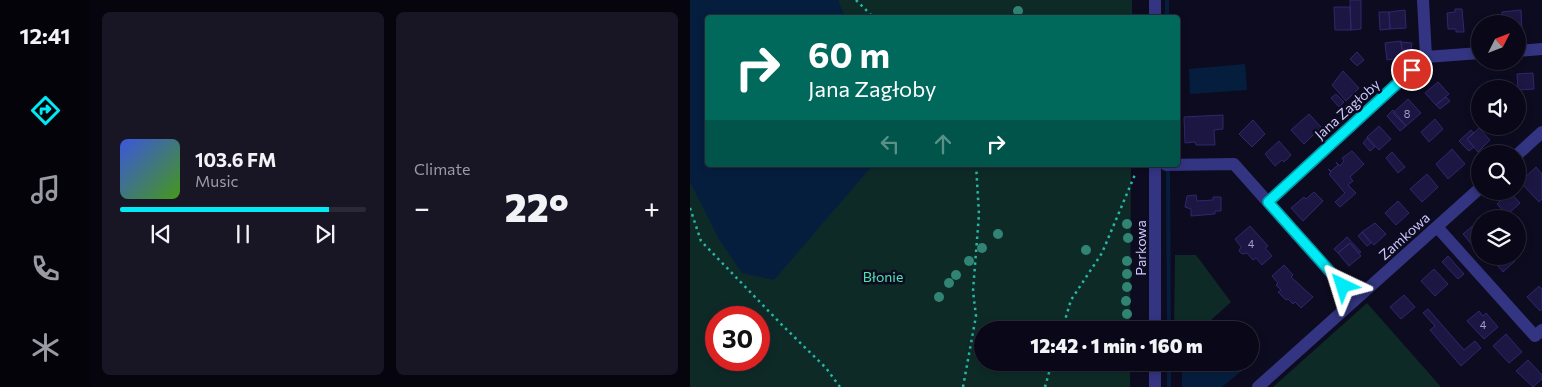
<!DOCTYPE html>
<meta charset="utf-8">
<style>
body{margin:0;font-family:Commissioner,sans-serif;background:#181625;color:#f1f3f6;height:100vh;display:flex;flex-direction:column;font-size:19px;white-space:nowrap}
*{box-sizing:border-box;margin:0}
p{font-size:16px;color:#999aa2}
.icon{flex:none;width:28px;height:28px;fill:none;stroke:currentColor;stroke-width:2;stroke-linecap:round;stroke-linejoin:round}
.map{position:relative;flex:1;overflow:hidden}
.side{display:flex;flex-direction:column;gap:12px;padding:12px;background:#06040d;width:600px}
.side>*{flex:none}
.hud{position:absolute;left:15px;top:15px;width:475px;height:152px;border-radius:5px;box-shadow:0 2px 8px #0003,0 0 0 1px #2a2937;background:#00695c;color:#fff;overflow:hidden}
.needle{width:32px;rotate:48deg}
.controls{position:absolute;left:781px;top:15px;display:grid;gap:10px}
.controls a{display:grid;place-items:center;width:55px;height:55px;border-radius:50%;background:#0a0818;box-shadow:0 2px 8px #0003,0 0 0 1px #2a2937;font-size:25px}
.speed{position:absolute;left:15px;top:306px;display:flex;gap:10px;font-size:25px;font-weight:700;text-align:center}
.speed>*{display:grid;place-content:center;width:65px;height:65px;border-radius:50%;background:#0a0818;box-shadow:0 2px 8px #0003,0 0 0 1px #2a2937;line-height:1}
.speed .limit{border:8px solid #d22;background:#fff;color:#111}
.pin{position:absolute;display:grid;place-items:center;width:42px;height:42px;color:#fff;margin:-21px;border:2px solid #fff;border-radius:50%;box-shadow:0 1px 5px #0007}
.me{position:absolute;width:55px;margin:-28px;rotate:319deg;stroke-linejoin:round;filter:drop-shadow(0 0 4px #0008)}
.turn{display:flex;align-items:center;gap:18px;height:105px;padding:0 20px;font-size:22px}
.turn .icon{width:65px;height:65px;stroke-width:2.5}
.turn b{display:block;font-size:35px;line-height:42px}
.lanes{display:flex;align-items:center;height:48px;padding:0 20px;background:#0003;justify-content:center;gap:25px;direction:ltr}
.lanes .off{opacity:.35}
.big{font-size:38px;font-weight:800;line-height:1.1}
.side .widget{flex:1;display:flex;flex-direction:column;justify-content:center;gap:8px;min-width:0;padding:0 18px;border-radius:8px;background:#181625}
.song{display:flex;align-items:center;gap:15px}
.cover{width:60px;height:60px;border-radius:8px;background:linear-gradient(135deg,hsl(230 70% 55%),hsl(100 70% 35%))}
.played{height:5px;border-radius:2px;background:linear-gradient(90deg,#00ebf5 85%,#2a2937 85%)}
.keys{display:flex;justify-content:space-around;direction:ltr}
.heat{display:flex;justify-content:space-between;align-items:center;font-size:28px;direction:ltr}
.side .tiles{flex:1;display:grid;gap:12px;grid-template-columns:repeat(2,1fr)}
.trip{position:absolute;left:284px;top:321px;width:285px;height:50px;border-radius:25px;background:#0a0818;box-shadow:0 2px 8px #0003,0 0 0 1px #2a2937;font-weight:800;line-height:50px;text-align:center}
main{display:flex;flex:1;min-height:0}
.menu{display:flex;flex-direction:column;width:90px;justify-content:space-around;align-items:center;background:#04030a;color:#999aa2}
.menu .icon{width:35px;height:35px}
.menu .on{color:#00ebf5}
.menu b{font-size:22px;color:#f1f3f6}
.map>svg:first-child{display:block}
</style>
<main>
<nav class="menu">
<b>12:41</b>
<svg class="icon on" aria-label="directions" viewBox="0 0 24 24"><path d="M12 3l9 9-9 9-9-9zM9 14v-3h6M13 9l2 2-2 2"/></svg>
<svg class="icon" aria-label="music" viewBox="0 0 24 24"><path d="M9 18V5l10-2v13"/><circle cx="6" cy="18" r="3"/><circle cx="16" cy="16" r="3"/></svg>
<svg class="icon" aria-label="phone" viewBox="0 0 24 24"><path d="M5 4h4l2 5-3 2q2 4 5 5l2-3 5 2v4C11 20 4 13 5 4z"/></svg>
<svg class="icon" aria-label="climate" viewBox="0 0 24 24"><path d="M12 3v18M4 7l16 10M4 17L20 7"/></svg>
</nav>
<section class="side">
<div class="tiles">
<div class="widget">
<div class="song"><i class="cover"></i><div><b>103.6 FM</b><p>Music</p></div></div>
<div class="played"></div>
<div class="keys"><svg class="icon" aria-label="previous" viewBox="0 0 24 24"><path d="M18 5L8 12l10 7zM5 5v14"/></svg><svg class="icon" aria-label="pause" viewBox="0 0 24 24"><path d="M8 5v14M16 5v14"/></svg><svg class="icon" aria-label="next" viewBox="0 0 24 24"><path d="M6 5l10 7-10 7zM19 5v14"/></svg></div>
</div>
<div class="widget"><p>Climate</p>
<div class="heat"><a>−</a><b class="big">22°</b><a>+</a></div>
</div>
</div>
</section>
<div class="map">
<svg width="852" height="387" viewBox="0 0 852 387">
<rect width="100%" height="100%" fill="#0d0b20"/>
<path fill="#0e2a27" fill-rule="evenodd" d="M0 0H442V18H18V165H441L440 330H292V362L440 363V387H0ZM26 318H69V360H26Z
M485 255H506L541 302 510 330H484Z
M677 303 751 387H583Z"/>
<path fill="#061e3e" d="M0 0H148L155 17 18 18V165H183L84 280 52 273 30 241 0 182Z
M555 64 557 90 500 94 499 69Z
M560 361 561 363 532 387H492V363L560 362Z"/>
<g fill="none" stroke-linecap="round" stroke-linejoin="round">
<path stroke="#061e3e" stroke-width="4" d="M477 0V18
M478 172 479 330
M479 362V387"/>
</g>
<path fill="#1c1642" stroke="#31266f" d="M660 0H671V29L661 30Z
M644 7H660L661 30H645Z
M765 9H772L774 32H766V29H758L757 13 765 12Z
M715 10 716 28 700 29 699 12Z
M831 10 832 33 828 34V24H812V12Z
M689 12H699L700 29 690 30Z
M711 41 713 58 697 60 695 43Z
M711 42 722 43 721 50 712 49Z
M667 52 674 60 667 66 660 59Z
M653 71 669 88 656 101 642 85Z
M843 73 844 89 828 90 827 74Z
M748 82 759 94 746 105 735 93Z
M646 94 654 102 649 107 641 98Z
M756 97 760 101 750 109 746 105Z
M718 99 731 113 716 126 703 113Z
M703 110 716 126 710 131 697 116Z
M619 114 631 127 614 144 601 130Z
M533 115V129L524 130 525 145H506L505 142 495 143 494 117Z
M745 119 753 129 739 142 731 132Z
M563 120 575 134 562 147 549 134Z
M689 126 701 139 689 150 677 137Z
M789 128 800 140 788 152 777 139Z
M781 130 784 133 777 139 784 147 779 151 769 141Z
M677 138 685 147 680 151 673 143Z
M589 141 601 155 594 162 592 160 585 166 575 154Z
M762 149 775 164 758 179 746 164Z
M662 151 674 164 660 177 663 181 658 185 666 193 650 207 645 202 655 193 639 174 641 172 638 169 641 171 648 165 646 162 650 166 654 161 652 158Z
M702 152 715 167 708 173 696 158Z
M846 167 852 174V199L849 202 830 182Z
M737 174 748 187 732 202 720 189Z
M624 192 633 201 613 221 601 208 614 197 616 199Z
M820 192 830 203 817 215 807 204Z
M506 195 507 201 523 200V197H531V211H525V214L501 216V209L495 207 497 196Z
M708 201 719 213 706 225 695 213Z
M787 222 790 226V240L783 246 773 234Z
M685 223 696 234 684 245 672 232Z
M560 226 578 246 575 248 582 256 572 265 566 258 563 260 557 253 552 254 549 251 551 247 545 239Z
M672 232 681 243 677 246 668 236Z
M657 237 671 252 669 253 660 243 648 253 644 249Z
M660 243 671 256 659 266 648 253Z
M758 256 774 274 768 279 752 262Z
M821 256 825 261 813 272 800 257Z
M594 265 603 275 601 277 623 297 611 308 605 302 603 304 598 299 596 300 588 292 591 290 586 285 588 283 582 276Z
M744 269 758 284 745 296 731 281Z
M849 286 852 289V309L850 311 837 297Z
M714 295 725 307 711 319 700 307Z
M738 309 774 350 785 341 791 348 771 366 740 330 745 326 733 313Z
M789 311 793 316 796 313 808 327 794 339 777 321Z
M816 334 832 352 819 363 803 346Z
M838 360 852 375V379L843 387 826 371Z"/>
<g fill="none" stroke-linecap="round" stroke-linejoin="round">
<path stroke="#26b7a6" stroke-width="2.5" stroke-dasharray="2.5 4" stroke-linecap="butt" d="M166 0 184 18
M0 208 11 241 93 326 136 368 150 387
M372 330 381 300 412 253 446 172
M273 387 286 316 283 291 289 214 286 165
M355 387 362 362"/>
<path stroke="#333582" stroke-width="12" d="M465 0V18
M828 51 852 49
M736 57 790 53
M828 154 852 132
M465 165V330
M476 165 544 164 665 300
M578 202 736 57 733 0
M747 227 845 336 852 330
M465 362V387
M568 387 790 188"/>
</g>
<g fill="#318373">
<circle cx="328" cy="11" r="5"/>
<circle cx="437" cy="224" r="5"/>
<circle cx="308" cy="234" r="5"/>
<circle cx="438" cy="238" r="5"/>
<circle cx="292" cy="248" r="5"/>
<circle cx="396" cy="250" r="5"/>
<circle cx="279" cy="261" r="5"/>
<circle cx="437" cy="261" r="5"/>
<circle cx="437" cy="274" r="5"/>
<circle cx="266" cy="275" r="5"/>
<circle cx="259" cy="283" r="5"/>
<circle cx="437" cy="287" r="5"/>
<circle cx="249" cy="297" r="5"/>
<circle cx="436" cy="301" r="5"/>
<circle cx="437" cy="314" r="5"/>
</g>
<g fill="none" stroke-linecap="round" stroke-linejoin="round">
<defs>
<path id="route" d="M653 286 578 202 722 70"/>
</defs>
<use href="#route" stroke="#00999f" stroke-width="12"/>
<use href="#route" stroke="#00ebf5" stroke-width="9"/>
</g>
<g text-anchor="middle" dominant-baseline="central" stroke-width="5" stroke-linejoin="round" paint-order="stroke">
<g font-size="11" fill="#a19dd0">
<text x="717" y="113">8</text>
<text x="561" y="243">4</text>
<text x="793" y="324">4</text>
</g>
<g font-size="14" fill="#cdcaff" stroke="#0d0b20">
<text transform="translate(657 109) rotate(-42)">Jana Zagłoby</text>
<text transform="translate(714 236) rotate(-42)">Zamkowa</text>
<text transform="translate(450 248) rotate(-90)">Parkowa</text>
</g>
<g font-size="14" fill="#4fe6b7" stroke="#0d0b20">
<text x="193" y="276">Błonie</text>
</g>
</g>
</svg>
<div class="controls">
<a><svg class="needle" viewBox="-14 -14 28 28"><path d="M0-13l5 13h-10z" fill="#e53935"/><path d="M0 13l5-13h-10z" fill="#999aa2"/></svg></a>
<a><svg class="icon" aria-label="sound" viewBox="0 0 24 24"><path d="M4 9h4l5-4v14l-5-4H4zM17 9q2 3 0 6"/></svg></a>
<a><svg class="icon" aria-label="search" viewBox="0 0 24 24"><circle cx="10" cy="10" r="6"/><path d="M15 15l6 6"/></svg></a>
<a><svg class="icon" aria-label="layers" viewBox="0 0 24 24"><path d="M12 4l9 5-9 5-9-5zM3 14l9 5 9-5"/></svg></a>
</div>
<div class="speed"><div class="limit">30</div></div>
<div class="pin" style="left:722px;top:70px;background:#d93025"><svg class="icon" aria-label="arrive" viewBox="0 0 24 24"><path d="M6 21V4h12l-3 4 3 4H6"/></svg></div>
<svg class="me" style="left:653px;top:286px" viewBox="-20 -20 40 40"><path d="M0-17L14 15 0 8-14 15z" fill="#00ebf5" stroke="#fff" stroke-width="4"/></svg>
<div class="trip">12:42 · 1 min · 160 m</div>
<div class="hud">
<div class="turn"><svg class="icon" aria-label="right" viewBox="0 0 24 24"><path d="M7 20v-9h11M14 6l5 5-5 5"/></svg><div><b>60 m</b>Jana Zagłoby</div></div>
<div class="lanes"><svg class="icon off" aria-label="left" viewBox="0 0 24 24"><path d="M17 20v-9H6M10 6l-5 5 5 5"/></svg><svg class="icon off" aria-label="ahead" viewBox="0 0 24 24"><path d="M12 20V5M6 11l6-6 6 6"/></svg><svg class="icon" aria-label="right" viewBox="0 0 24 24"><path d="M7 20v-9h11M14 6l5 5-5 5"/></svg></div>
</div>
</div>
</main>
